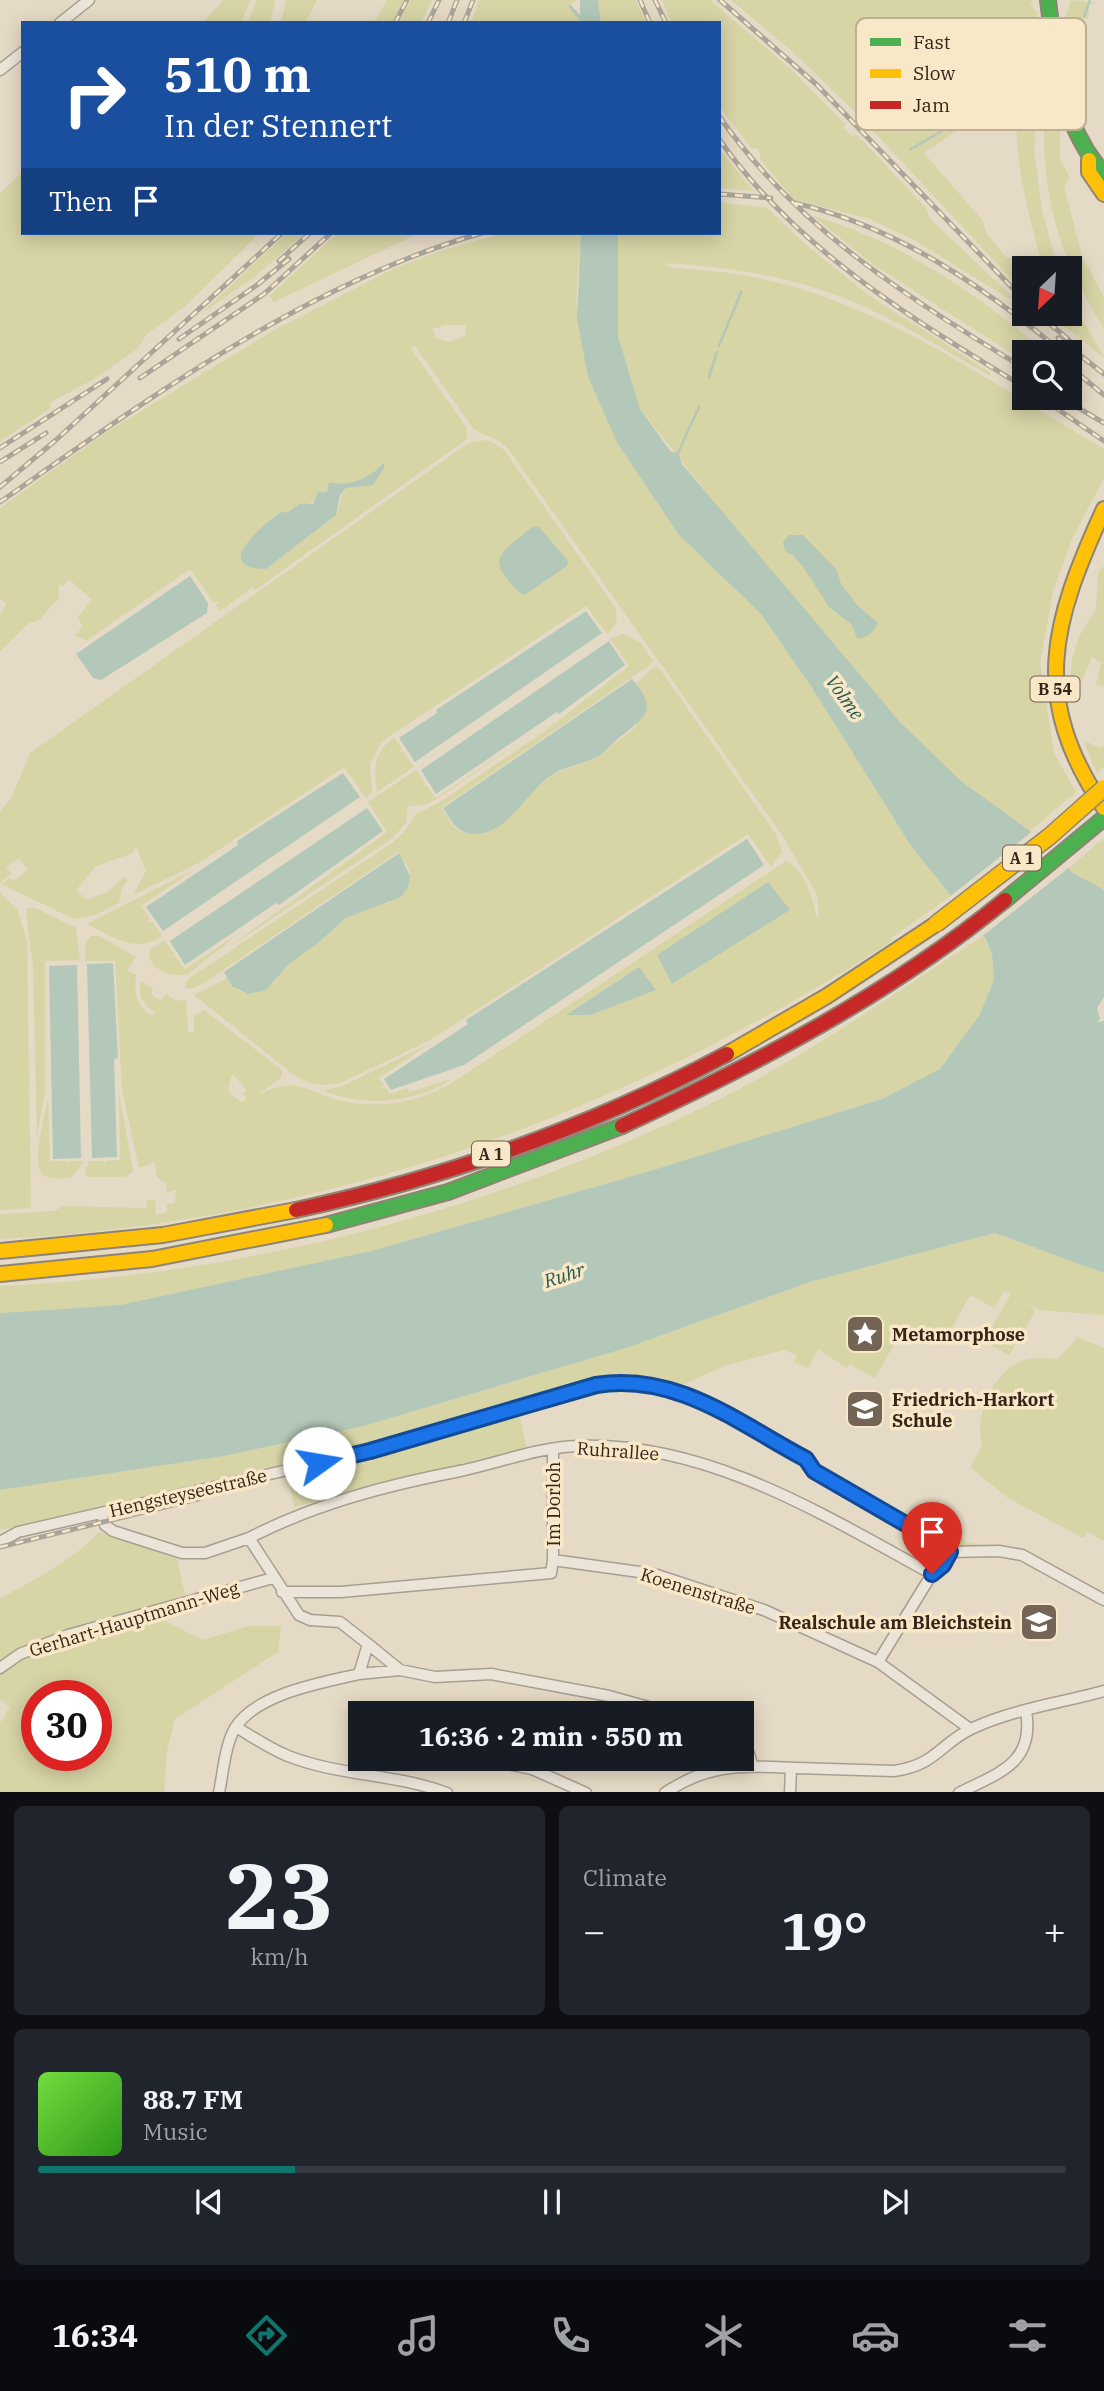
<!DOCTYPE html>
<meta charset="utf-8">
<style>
body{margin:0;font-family:"IBM Plex Serif",serif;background:#20242c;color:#f1f3f6;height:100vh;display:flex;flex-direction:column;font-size:26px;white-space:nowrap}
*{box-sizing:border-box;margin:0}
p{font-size:23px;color:#9ea1a6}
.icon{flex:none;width:38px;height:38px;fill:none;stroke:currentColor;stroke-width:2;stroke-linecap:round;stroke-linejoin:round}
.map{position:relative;height:1792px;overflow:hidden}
.sheet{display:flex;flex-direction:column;gap:14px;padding:14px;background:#0d0f14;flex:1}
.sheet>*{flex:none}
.guide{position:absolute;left:21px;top:21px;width:700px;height:214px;border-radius:0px;box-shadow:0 4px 18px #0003;background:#1a4fa0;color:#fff;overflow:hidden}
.needle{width:46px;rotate:205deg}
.fabs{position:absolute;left:1012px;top:256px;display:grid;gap:14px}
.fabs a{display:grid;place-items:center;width:70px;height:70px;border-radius:0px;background:#171b24;box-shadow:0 4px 18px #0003;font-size:35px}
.speed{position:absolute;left:21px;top:1680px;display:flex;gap:14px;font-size:35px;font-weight:700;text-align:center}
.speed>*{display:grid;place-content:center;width:91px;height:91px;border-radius:50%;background:#171b24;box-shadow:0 4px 18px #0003;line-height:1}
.speed .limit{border:10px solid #d22;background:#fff;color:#111}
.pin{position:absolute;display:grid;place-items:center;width:60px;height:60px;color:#fff;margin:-72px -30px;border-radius:50% 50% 50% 0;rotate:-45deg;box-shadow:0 0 7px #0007}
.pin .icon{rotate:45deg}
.me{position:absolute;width:77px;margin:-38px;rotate:77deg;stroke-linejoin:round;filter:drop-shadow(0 0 5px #0008)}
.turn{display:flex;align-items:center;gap:24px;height:147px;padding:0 28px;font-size:32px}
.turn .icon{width:91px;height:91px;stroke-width:2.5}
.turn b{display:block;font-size:49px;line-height:60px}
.then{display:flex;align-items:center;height:66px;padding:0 28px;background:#0003;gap:14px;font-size:26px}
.big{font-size:52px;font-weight:800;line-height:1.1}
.sheet .widget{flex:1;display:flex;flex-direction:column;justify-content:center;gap:10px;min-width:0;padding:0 24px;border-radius:10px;background:#20242c}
.sheet .dial{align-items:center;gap:0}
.dial b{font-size:91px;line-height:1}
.song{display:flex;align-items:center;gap:21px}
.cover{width:84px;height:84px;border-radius:10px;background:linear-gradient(135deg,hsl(100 70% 55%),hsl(110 70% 35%))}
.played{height:7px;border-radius:4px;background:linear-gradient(90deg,#0f766e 25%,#363941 25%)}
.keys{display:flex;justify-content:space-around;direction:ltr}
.heat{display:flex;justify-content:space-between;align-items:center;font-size:38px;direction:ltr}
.sheet .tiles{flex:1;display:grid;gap:14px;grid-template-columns:1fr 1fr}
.widget:last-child{grid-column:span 2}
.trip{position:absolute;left:348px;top:1701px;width:406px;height:70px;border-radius:0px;background:#171b24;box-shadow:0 4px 18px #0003;font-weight:800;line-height:70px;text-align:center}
.menu{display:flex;height:112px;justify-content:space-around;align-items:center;background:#090b0e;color:#9ea1a6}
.menu .icon{width:49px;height:49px}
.menu .selected{color:#0f766e}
.menu b{font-size:32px;color:#f1f3f6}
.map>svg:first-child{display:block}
</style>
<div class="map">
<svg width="1104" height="1793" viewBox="0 0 1104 1793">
<rect width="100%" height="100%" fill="#e5dac5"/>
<path fill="#d7d4a6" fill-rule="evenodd" d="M223 0H250L241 23H203Z
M257 0H275L270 23H247Z
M286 0H317L305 23H281Z
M387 0H404L392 23H374Z
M411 0H432L421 23H398Z
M479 0H576L575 3H569L581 23H471Z
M598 0H636L646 23H601Z
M662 0H710L793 71 846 125 843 127 852 136 857 135 926 208 930 219 1015 299 1008 298 914 240 869 219 793 199 761 160 758 148 752 149 719 106V23H672Z
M731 0H1033L1030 5 1038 13 1017 68 975 99 956 131 924 153 983 221 986 233 1007 258 1024 256 1028 268H1024V293L864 121 792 51Z
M1071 0 1096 3 1089 5 1088 19 1082 17 1080 21 1065 18Z
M1042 57 1034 149 1042 210 1058 268H1043L1042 265C1027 206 1002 123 1027 65Z
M1047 78 1060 128V159L1070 178 1064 186 1082 256 1104 297V328C1051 246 1037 174 1047 78Z
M719 149 754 191 719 188Z
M23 172V233H260L184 307 147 334 137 349 94 379 49 403 51 408 0 441V193Z
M719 202 767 208 811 249 871 297 991 373 990 376C936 345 882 310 822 290 772 273 721 267 668 263V267C696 270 724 271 752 277 882 302 992 384 1104 449V478L1072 539 1053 591 1040 663 1054 753 1076 792 1030 831 961 781 900 722 763 563 640 409 618 336V233H719Z
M813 216C900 241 977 293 1045 352H1024V361L874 265Z
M287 233H306L252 279 199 315Z
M338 233H419L274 302 269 296Z
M504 233H581L576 301 588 377 679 535 762 615 812 688 911 846 951 896 891 938 892 941C621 1116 323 1222 0 1239V1214L55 1211 62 1206 146 1208 147 1200H155L156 1215 167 1212V1204L175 1203 176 1190 167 1193 166 1184 157 1177 155 1162 139 1168 122 1091 115 961H85V943L91 936H100L136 957 127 970 136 975C134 995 136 1004 152 1017L155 1012C143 1004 136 995 142 981L153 989 151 994 161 1001 166 994 175 1000 186 1001 188 1032H194V1016L204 1010 282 1070V1077L257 1095C298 1075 303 1091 342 1101 377 1109 416 1103 447 1086L786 861C803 867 814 900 816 916L819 918 817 895 784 838 509 450C496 434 485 439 473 428L415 346 411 349 467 428V439L255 590 253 587 220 611 216 605 220 600 214 603 190 569 86 641 75 635 83 626 77 618 92 600 69 579 63 586 59 584V598L38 621 29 623 0 651V614L7 604 0 598V508L105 433 276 329 395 268 440 251ZM446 325H467L465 336 449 342 437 339 432 329ZM382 464 373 485 346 488C339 497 341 505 336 515L266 569 286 513C318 503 343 483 376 474ZM768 882 789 910 672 984ZM639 967 655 990 590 1015 567 1014ZM232 1074 247 1090 243 1093 247 1099 241 1102 228 1091Z
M1069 298 1104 356 1103 357 1048 313H1069Z
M488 440 504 450 615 607C619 618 616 627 607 634L586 606 381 742 370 764 372 793 366 798 344 767 197 864 133 895 146 871 136 846 133 853 96 866 76 890 87 900 109 891 124 877 128 880 122 888 119 903 97 914 74 919 1 884 10 878 13 881 28 870 19 858 6 867 11 874 0 883V811L11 799 30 753 460 449 472 442Z
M1104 566V686L1096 685 1101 663 1092 657 1078 690 1070 689 1072 658 1080 635 1096 609 1098 571Z
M623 634 640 642 653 661 647 667 441 808 455 828 464 833 480 834 496 827 512 815 530 793 553 774 594 759 636 727 644 694 636 684 654 667 659 668 776 834 782 852 771 867 748 834 432 1039 343 1082C324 1088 310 1085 293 1074L194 995 227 978 238 990 248 994 273 983 290 962 317 944 346 918 373 905 389 903 410 879 409 869 398 852 204 983 191 989 184 988 188 979 392 843 405 831 416 814 440 802 538 736 629 666 610 638Z
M394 738 402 749 398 754 403 751 414 767 377 792C374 769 373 752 394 738Z
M525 738 437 799 425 805 408 806 406 822 393 838 229 947 387 832 368 802 416 770 425 783 421 788 426 785 436 798Z
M1083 740 1100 748 1104 745V766L1097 773Z
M1104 838V890H1103L1068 869Z
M195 869 141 906 150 919 146 923 152 921 162 936C135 955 113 936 87 924Z
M0 892 18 911 27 941 31 1208 0 1210Z
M28 908H36L76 928 80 960 45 961V1094L37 1136 33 966 26 913Z
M241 932 188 974C173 978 155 972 149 957L150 950 164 940 174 954 169 957 175 956 185 969Z
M983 936 992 954 994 980 979 1016 940 1069 882 1099 650 1171 371 1251 120 1305 0 1313V1286C245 1275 496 1210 716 1101 810 1054 895 993 983 936Z
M431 1043 379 1078 384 1085 380 1088 385 1087 390 1094 407 1088 409 1092 452 1079C413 1104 366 1107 323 1091L345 1085Z
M119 1093 133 1171 125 1177H89L85 1174 89 1161H104L106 1166V1161L120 1160Z
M48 1097 50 1161H67V1166L69 1161H84L71 1178C63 1178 50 1180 43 1175 30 1165 46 1113 48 1097Z
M995 1233 1104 1273V1315L1039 1310 1018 1298 1036 1310 1009 1355 984 1341 1011 1294 1004 1291 994 1308 970 1295 942 1346 905 1325 875 1378 850 1364 847 1368 818 1349 808 1368 794 1362 797 1355 784 1350 724 1366 680 1386 635 1375 597 1379 341 1450 0 1530V1490L224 1456 360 1427 626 1348 810 1282Z
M1078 1337 1104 1348V1541L1088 1532 1083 1538 1008 1498 970 1467 982 1446C975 1418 989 1381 1014 1365 1027 1357 1042 1358 1057 1359Z
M519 1414 527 1450 294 1507 289 1477Z
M99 1532 177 1559 185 1595 141 1609 203 1640 249 1626H281L278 1652 175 1719 167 1751 164 1792H0V1723L10 1708 0 1699V1599C34 1579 73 1561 99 1532ZM37 1696H96V1755H37Z
M948 1532 967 1542 995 1547 956 1546 944 1535Z"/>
<path fill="#b3c8b9" d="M580 0H598L601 23H581L569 7V3L580 15Z
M581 233H618V336L640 409 671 452 678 453 682 464 900 722 961 781 1030 831 1072 872 1104 890V997L1097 1008 1100 1019 1097 1022 1104 1021V1273L995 1233 810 1282 626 1348 360 1427 224 1456 0 1490V1313L120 1305 371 1251 650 1171 882 1099 940 1069 979 1016 994 980 992 954 985 938 911 846 812 688 762 615 679 535 618 444 588 377 577 318Z
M383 463 385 466 373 485 346 488 340 495 336 515 266 569C208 568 266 523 282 511L287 513 299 504H313L318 492H327L329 482C345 488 373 478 383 463Z
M538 526 568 561 567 566 525 595C518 592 514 587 509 581 490 559 501 553 520 537 526 532 530 527 538 526Z
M789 535H803L837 570 841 584 858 606 878 623C875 631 866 640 857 638L852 625 829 607 804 568 794 556 785 551 783 542Z
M190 576 208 603 207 613 101 680 93 678 76 654Z
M586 611 602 633 415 762 399 738 437 713 436 710Z
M609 641 625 665 559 714 557 712 436 794 421 770Z
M632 679C659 710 646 716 620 737 611 744 605 753 595 758 580 765 563 767 550 776 526 793 508 834 475 834 458 835 451 820 443 808Z
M343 773 360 797 163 931 146 907 238 845 237 841Z
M367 808 383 831 279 905 276 903 185 965 170 941Z
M747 839 764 865 464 1065 391 1090 384 1079 468 1024 466 1020Z
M399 853 410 876 408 887 401 897 346 918 317 944 290 963 266 990 248 994 232 986 224 972Z
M768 882 790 910 672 984 657 955Z
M113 963 118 1058 114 1059 117 1157 92 1158 87 964Z
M77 965 81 1158 53 1159 49 966Z
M639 967 656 990 590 1015H566Z"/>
<path fill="#e5dac5" d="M1034 830 1071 866 980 938 948 898Z"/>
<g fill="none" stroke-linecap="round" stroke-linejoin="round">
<path stroke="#b3c8b9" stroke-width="2.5" d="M1084 17 1090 0
M911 149 945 129
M719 346 741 292
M709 377 717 352
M677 455 699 407"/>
<defs>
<path id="street" d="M60 23 89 0
M0 70 23 52
M553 1449V1560
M102 1513 105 1525 113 1531 182 1553H205L249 1538 299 1615 310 1620 340 1622 368 1644 359 1674C322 1683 257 1693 235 1728 225 1745 223 1773 219 1793
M249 1538C315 1504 387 1485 460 1471 498 1463 539 1447 578 1446 706 1441 824 1515 932 1574
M0 1542 18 1532 370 1451 618 1382 651 1384 683 1392 806 1459 814 1471 916 1530 939 1537 947 1544 950 1552
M950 1552 999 1551 1022 1555 1104 1600
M282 1592H341L551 1573 553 1560 654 1574 764 1610 878 1662 970 1729
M368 1644 400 1670
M878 1662 932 1574 950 1552
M0 1668 20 1654 68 1635 273 1578
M359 1674 400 1670 435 1677 491 1674 609 1696 670 1713
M236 1727C253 1737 270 1749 288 1756 339 1776 396 1774 447 1793
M742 1750 749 1754 752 1764
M483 1759 532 1769 586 1793
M665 1793C711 1762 744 1766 796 1768 828 1769 861 1770 894 1771 937 1765 940 1743 973 1728 1014 1709 1061 1703 1104 1691
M790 1793 791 1768
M959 1793C998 1773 1035 1764 1026 1711"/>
<path id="fast" d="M1048 0C1056 64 1060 124 1104 174
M1005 900 1104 818
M326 1225 448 1192 622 1126"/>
<path id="slow" d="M1089 160V172L1104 194
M1104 509C1052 623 1029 697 1104 808
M727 1054 827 996 936 924
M0 1251 163 1235 296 1210
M0 1274 152 1259 326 1225"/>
<path id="jam" d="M622 1126C756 1064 890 994 1005 900
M296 1210C444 1178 593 1126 727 1054"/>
</defs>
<use href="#street" stroke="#a89e90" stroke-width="13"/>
<use href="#fast" stroke="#8e8476" stroke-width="18"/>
<use href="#slow" stroke="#8e8476" stroke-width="18"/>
<use href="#jam" stroke="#8e8476" stroke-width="18"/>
<use href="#street" stroke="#ebe4d9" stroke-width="10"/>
<use href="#fast" stroke="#4caf50" stroke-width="14"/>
<use href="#slow" stroke="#ffc107" stroke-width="14"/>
<use href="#jam" stroke="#c62828" stroke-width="14"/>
<defs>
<path id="rail" d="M640 0 650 23
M655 0 666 23
M720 0 817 85 1024 300
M395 23 407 0
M428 23 439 0
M448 23 457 0
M464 23 473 0
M719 116C796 227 910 300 1024 368
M719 139C796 249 912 319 1024 387
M719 194 771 198
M795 203C897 227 983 286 1062 352
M279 261 310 233
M1037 313 1069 340
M1058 338 1104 374
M179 339 257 285 289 259
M1069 366 1104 395
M140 378 264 294 331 233
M1040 397 1104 441
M1060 397 1104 423
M0 448 107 379
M0 462 46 433
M0 487 56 440 282 233
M0 502C148 399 307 283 482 233
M0 1547 202 1498"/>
</defs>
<use href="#rail" stroke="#aaa499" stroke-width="5"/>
<use href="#rail" stroke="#f8e8c8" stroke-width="2.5" stroke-dasharray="8" stroke-linecap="butt"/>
<defs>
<path id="slow-bridge" d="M936 924 1050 836 1104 788"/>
</defs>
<use href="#slow-bridge" stroke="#8e8476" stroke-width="19" stroke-linecap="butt"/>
<use href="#slow-bridge" stroke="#ffc107" stroke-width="16"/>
</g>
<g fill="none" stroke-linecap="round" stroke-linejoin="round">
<defs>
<path id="route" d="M319 1463 370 1451 596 1385C677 1372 738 1423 806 1459L814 1471 916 1530 939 1537 947 1544 950 1552 943 1565 932 1574"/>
</defs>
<use href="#route" stroke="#114b97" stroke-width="18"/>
<use href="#route" stroke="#1a73e8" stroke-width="12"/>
</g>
<defs>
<symbol id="sight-square" viewBox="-11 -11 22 22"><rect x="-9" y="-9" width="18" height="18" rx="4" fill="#736455" stroke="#f8e8c8"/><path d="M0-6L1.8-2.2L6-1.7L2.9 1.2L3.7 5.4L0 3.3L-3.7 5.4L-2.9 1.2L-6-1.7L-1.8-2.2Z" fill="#fff"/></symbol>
<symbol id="school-square" viewBox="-11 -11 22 22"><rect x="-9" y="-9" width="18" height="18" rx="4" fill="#736455" stroke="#f8e8c8"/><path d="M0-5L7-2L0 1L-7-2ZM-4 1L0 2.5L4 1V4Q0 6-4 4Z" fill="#fff"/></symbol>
</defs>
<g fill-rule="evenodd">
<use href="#sight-square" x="843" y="1312" width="44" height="44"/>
<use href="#school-square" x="843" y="1387" width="44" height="44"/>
<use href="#school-square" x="1017" y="1600" width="44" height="44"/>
</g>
<g text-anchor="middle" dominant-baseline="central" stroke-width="7" stroke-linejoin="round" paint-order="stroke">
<g fill="#f8e8c8" stroke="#70604e" stroke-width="2">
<rect x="1030.5" y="676.5" width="49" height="25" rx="5"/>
<rect x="1003" y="845.5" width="38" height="25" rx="5"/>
<rect x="472" y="1141.5" width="38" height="25" rx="5"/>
</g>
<g font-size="16" font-weight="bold" fill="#362519">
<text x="1055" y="689">B 54</text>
<text x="1022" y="858">A 1</text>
<text x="491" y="1154">A 1</text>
</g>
<g font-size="18" font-weight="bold" fill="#362519" stroke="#f8e8c8" text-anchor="start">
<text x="892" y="1334">Metamorphose</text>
<text x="892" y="1399">Friedrich-Harkort<tspan x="892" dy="21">Schule</tspan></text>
<text x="1012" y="1622" text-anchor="end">Realschule am Bleichstein</text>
</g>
<g font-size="18" fill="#362519" stroke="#f8e8c8">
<text transform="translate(618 1451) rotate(4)">Ruhrallee</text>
<text transform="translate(188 1493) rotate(-13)">Hengsteyseestraße</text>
<text transform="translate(553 1504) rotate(-90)">Im Dorloh</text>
<text transform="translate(698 1591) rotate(17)">Koenenstraße</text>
<text transform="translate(134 1619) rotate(-17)">Gerhart-Hauptmann-Weg</text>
</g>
<g font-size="19" font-style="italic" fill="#265851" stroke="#f8e8c8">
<text transform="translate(845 697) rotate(54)">Volme</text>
<text transform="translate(564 1275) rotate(-18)">Ruhr</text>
</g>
</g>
<rect x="856" y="18" width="230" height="112" rx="10" fill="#f8e8c8" stroke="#beae94" stroke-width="2"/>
<rect x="870" y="38" width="31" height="8" fill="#4caf50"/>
<rect x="870" y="69" width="31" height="9" fill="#ffc107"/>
<rect x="870" y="101" width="31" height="8" fill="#c62828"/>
<g font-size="19" fill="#362519">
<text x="913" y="49">Fast</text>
<text x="913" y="80">Slow</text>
<text x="913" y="112">Jam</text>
</g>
</svg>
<div class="fabs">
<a><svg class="needle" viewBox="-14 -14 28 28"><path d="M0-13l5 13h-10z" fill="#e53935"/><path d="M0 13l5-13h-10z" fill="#9ea1a6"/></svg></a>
<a><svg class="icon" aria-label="search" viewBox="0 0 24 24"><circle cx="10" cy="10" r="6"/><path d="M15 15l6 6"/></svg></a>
</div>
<div class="speed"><div class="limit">30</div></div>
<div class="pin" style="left:932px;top:1574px;background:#d93025"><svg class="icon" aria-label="arrive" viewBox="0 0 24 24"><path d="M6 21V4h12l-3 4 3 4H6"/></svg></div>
<svg class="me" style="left:319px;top:1463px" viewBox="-20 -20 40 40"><circle r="19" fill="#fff"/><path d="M0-13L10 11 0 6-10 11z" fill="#1a73e8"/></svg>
<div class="trip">16:36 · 2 min · 550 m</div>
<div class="guide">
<div class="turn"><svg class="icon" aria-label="right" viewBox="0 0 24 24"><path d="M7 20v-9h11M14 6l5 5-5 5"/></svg><div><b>510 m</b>In der Stennert</div></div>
<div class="then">Then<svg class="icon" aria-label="arrive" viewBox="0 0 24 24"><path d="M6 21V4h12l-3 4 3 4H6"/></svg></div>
</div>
</div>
<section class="sheet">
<div class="tiles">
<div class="widget dial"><b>23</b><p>km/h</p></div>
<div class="widget"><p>Climate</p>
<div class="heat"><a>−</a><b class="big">19°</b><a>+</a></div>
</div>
<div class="widget">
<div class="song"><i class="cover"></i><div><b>88.7 FM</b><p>Music</p></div></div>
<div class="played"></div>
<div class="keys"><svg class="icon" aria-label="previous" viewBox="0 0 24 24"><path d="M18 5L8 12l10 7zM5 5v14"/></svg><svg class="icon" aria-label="pause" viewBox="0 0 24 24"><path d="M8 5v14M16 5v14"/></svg><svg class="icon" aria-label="next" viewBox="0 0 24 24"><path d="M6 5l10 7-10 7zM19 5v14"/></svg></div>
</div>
</div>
</section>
<nav class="menu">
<b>16:34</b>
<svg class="icon selected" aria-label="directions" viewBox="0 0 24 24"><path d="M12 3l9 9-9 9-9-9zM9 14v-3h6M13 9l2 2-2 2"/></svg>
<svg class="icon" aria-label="music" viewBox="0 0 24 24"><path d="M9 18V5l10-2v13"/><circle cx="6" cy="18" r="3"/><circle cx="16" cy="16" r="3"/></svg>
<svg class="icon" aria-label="phone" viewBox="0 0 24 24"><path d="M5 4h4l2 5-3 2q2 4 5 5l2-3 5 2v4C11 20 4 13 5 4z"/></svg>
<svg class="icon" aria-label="climate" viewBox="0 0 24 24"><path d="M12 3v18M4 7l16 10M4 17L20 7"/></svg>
<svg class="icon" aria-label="car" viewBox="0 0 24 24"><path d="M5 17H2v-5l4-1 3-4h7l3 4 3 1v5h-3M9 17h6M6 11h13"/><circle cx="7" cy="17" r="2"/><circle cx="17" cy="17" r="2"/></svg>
<svg class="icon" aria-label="filters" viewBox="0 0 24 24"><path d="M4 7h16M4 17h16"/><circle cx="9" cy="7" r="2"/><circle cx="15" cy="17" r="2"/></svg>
</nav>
